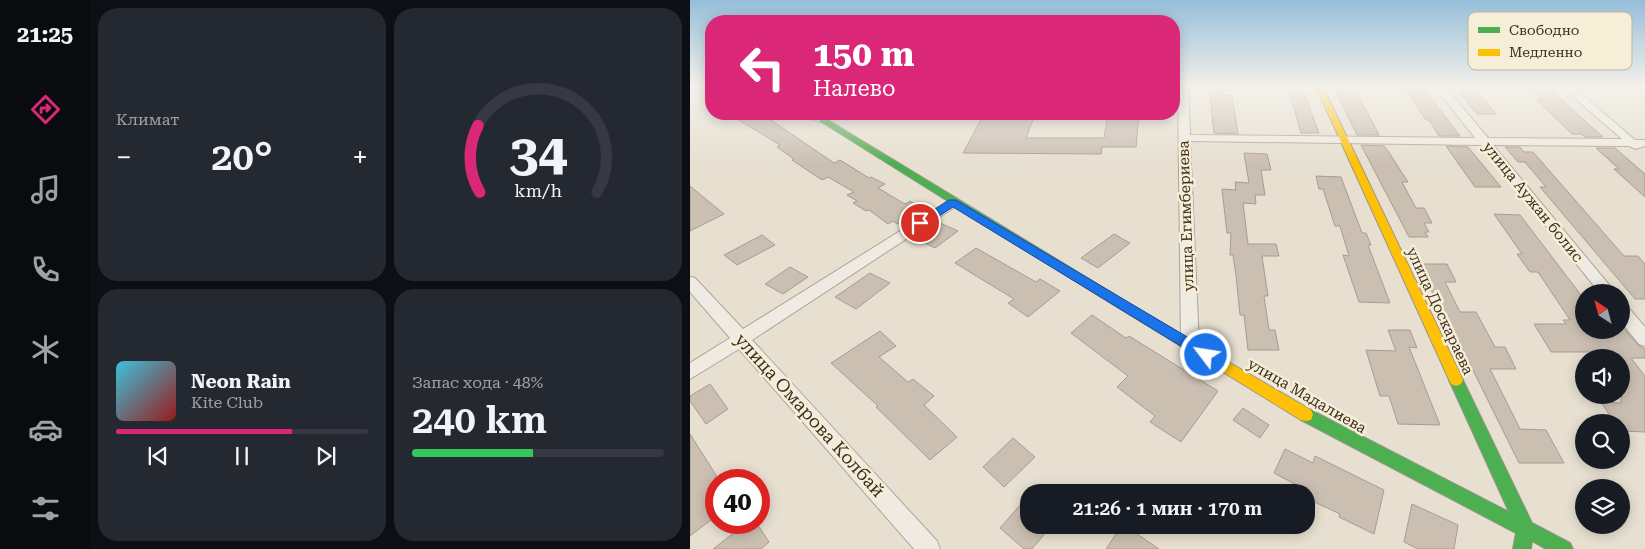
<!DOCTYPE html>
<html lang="ru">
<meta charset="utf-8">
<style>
body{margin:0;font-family:"Roboto Serif",serif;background:#242831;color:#f1f3f6;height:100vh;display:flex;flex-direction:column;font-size:19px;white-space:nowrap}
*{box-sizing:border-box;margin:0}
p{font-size:16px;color:#9ea1a6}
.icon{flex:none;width:28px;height:28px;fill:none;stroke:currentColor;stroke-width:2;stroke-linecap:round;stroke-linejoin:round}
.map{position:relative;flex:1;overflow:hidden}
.side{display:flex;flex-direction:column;gap:8px;padding:8px;background:#0d0f14;width:600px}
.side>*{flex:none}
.banner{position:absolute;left:15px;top:15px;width:475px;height:105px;border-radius:20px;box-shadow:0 2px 12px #0003;background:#db2777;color:#fff;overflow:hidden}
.needle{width:32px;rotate:324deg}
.buttons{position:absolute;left:885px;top:284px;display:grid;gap:10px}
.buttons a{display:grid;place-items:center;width:55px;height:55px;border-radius:50%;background:#171b24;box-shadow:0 2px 12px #0003;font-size:25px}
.speed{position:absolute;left:15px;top:469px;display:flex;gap:10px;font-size:25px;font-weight:700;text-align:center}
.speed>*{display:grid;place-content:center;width:65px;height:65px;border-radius:50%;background:#171b24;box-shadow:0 2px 12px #0003;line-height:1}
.speed .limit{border:8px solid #d22;background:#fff;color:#111}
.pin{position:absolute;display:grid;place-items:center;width:42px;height:42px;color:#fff;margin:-21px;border:2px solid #fff;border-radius:50%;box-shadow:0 1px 5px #0007}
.me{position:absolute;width:55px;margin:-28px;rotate:301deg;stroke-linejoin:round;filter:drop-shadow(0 0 4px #0008)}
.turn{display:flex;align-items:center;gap:18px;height:105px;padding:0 25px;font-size:22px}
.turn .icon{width:65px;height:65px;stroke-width:2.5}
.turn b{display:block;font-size:35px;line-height:42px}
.big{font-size:38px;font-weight:600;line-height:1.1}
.side .tile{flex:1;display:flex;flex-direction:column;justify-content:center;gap:8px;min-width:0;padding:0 18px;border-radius:20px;background:#242831}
.side .dial{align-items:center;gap:0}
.dial svg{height:130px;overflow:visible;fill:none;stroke:#363941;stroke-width:7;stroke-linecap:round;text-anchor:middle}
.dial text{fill:#f1f3f6;stroke:none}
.song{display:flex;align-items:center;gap:15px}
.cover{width:60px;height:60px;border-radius:8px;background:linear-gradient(135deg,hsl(190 70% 55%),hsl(0 70% 35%))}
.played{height:5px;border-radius:2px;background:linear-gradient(90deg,#db2777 70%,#363941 70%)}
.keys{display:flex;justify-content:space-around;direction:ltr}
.heat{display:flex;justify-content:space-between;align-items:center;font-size:28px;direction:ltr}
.charge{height:8px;border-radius:4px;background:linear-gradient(90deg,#34c759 48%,#363941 0)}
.side .tiles{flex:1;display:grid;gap:8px;grid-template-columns:repeat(2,1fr)}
.trip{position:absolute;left:330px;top:484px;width:295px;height:50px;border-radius:20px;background:#171b24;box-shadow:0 2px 12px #0003;font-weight:600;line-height:50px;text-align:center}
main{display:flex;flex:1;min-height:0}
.dock{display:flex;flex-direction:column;width:90px;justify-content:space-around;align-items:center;background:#090b0e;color:#9ea1a6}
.dock .icon{width:35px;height:35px}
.dock .on{color:#db2777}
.dock b{font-size:22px;color:#f1f3f6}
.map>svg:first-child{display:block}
</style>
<main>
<nav class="dock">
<b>21:25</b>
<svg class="icon on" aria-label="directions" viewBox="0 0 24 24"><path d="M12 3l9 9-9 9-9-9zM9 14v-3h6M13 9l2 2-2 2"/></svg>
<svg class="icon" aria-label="music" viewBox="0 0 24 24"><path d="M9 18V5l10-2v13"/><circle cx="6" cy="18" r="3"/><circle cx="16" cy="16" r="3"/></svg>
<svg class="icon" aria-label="phone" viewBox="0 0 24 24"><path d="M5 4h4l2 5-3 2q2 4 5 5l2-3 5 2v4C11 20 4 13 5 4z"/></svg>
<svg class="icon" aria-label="climate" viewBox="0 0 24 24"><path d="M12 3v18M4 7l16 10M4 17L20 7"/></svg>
<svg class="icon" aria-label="car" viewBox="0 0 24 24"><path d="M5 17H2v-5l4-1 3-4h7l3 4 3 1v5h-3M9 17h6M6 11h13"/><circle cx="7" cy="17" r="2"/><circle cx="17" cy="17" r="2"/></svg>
<svg class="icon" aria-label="filters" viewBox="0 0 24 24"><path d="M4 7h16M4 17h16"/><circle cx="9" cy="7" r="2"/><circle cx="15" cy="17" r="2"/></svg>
</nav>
<section class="side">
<div class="tiles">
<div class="tile"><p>Климат</p>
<div class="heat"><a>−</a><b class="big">20°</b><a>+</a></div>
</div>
<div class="tile dial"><svg viewBox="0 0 100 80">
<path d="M14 69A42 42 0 1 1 86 69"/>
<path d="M14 69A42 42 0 0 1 13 28" stroke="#db2777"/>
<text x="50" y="56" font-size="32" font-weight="700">34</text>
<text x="50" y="72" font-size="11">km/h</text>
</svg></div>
<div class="tile">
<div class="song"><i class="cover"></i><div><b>Neon Rain</b><p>Kite Club</p></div></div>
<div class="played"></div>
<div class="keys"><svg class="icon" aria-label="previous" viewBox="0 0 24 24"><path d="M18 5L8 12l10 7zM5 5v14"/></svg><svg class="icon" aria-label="pause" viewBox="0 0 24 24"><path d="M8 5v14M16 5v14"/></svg><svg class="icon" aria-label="next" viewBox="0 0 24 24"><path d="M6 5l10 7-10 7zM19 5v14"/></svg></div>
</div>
<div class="tile"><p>Запас хода · 48%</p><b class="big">240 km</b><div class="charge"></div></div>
</div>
</section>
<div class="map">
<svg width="955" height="549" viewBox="0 0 955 549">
<rect width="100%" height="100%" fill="#e7e0d1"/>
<path fill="#cbbfb2" stroke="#a89c90" d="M519 87H532L533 95 542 96 548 134 524 133Z
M644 87H664L689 135H667Z
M714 87H732L770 136H749L739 120H736Z
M765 87H783L806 114H787Z
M840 87H857L913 137H895L891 134H882L847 100H853Z
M599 91H613L629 133H611Z
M39 114H72L144 163 150 160 179 178 181 177 195 184 188 188 215 204 220 201 228 206V212L207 224 203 221 198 224 179 210 176 211 163 203 167 201 157 195 164 192 138 177 132 180 102 160 104 159 87 147 90 145Z
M294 114H345L336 138H414L418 114H449L446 147H412L411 154 273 153Z
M671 145 694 146 698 151 718 182H712L726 208H734L742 223H734L739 232H735L738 237H719Z
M756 146 778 147 811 187H785Z
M815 147H830L834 152H843L934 256H948L955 264V299H945L850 187H856L835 162H828Z
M906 148H925L955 174V197L924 169H929Z
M554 153 577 154 581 170H571L575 195H565L566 204 553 203 558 244H586L589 256H572L578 296H574L579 330H585L589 350H558L554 315H550L546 275 543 255H540L541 233H537L532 189 546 190 545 182 559 183Z
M626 176 651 177 672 233H676L681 245H678L700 303 669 302 653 255 659 256 650 226H645L633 189H629Z
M0 186 34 214 0 231Z
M804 214 830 215 894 299V330H931V325L948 345 955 349V358H941L955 376V432L931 431V422H924L911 402 931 403V358H908L905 352H861L844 324H876L873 320H880L848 272H840L827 254H832Z
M250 223 268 231 245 248 227 239Z
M424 234 440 243 408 268 391 258Z
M72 235 85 245 47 265 34 255Z
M286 248 346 282 350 279 370 291 338 317 318 303 324 299 265 263Z
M730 264H757L766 282H755L770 312H786L805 347H815L826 369H800L830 429 856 430 874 463H829L765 334H761Z
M100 267 118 277 93 294 75 284Z
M180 273 200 283 166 309 145 297Z
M402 315 436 338 439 336 528 391 491 442 460 422 465 416 427 387 438 376 381 333Z
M698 330H720L727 348 719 347 750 425 708 424 699 396H690L676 350 706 351Z
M190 331 206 346 189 357 218 382 223 379 244 396 234 405 267 437 240 460 186 407 188 406 141 363Z
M20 384 38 409 16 424 0 401V396Z
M553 408 579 425 570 438 543 420Z
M0 434 26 475V516L0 536Z
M323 438 345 457 314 487 293 467Z
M595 449 623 463 625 456 694 490 684 534 649 517 650 514 616 498V492H613L614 489 584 473Z
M339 495V525H362L342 549H334L310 528Z
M722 504 768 525 764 549H728L714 542Z
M58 522H66L79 542 71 549H23Z
M432 525H434L469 549H416Z"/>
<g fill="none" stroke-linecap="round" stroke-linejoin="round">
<defs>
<path id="street" d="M0 87H12L0 92Z
M488 87H498L500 135 785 138 745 87H755L798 138 932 139 872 87H883L945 140H955V146L946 149 939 146 803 145 925 292H909L791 145 500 141 509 345 506 350 500 352 494 350 491 345Z
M135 114H150L129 122 124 119Z
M263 198 268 199 269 202 268 205 62 340 247 541 250 549H224L49 349 0 379V363L40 338 0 292V277L5 278 53 329Z
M931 304 937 306 955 327V346L949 344 931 322Z"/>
<path id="fast" d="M119 114H128L427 296 429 299 427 302H419Z
M766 374 771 376 842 523 880 543 883 549H856L842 541 841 549H823L826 533 611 420 609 415 611 410 616 409 621 410 819 512 759 380 761 376Z"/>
<path id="slow" d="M626 87H633L773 380 771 384 766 386 761 384Z
M423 295 621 410 623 415 621 420 616 421 611 420 419 302 417 299 419 296Z"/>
</defs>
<use href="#street" stroke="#ada599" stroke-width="2"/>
<use href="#fast" stroke="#9c958a" stroke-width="2"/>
<use href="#slow" stroke="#9c958a" stroke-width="2"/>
<use href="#street" fill="#efebe3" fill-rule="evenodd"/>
<use href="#fast" fill="#4caf50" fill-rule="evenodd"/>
<use href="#slow" fill="#ffc107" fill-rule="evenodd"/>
</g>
<linearGradient id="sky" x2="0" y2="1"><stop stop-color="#96bed9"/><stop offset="0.53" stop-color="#f4f1ea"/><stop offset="1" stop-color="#f4f1ea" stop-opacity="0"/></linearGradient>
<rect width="955" height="164" fill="url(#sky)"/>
<path fill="#1a73e8" stroke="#114b97" d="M259 200H266L521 351 523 355 521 359H512L263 207 234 226H227V221Z"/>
<g text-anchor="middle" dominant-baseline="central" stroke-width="5" stroke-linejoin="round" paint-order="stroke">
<g font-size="15" fill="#3d2e20" stroke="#f7eed8">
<text transform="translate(843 202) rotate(51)">улица Аужан болис</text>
<text transform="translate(496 216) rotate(-92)">улица Егимбериева</text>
<text transform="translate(750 311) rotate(65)">улица Доскараева</text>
<text transform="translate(617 396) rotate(30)">улица Мадалиева</text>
</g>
<g font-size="18" fill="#3d2e20" stroke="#f7eed8">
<text transform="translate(120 415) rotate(48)">улица Омарова Колбай</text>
</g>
</g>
<rect x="778" y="12" width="164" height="58" rx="8" fill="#f7eed8" stroke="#bfb4a1" stroke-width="1"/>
<rect x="788" y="27" width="22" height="6" fill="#4caf50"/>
<rect x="788" y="49" width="22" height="7" fill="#ffc107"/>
<g font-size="14" fill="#3d2e20">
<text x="819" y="35">Свободно</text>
<text x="819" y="57">Медленно</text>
</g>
</svg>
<div class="buttons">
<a><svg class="needle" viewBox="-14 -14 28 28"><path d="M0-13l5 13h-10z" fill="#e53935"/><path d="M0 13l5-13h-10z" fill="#9ea1a6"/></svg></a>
<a><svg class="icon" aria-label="sound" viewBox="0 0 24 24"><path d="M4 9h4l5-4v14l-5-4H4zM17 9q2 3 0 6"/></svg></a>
<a><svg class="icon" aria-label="search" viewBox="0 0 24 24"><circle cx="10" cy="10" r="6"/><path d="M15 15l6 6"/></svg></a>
<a><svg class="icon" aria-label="layers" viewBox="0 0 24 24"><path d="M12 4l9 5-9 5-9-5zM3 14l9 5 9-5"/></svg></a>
</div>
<div class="speed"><div class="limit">40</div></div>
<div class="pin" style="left:230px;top:223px;background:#d93025"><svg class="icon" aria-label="arrive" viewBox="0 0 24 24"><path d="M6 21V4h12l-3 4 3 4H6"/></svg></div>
<svg class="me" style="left:516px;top:355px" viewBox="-20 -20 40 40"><circle r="17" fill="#1a73e8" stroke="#fff" stroke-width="3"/><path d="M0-11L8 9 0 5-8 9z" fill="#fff"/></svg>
<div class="trip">21:26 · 1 мин · 170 m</div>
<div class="banner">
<div class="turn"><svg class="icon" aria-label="left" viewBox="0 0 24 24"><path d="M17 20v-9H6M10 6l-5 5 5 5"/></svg><div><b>150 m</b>Налево</div></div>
</div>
</div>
</main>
